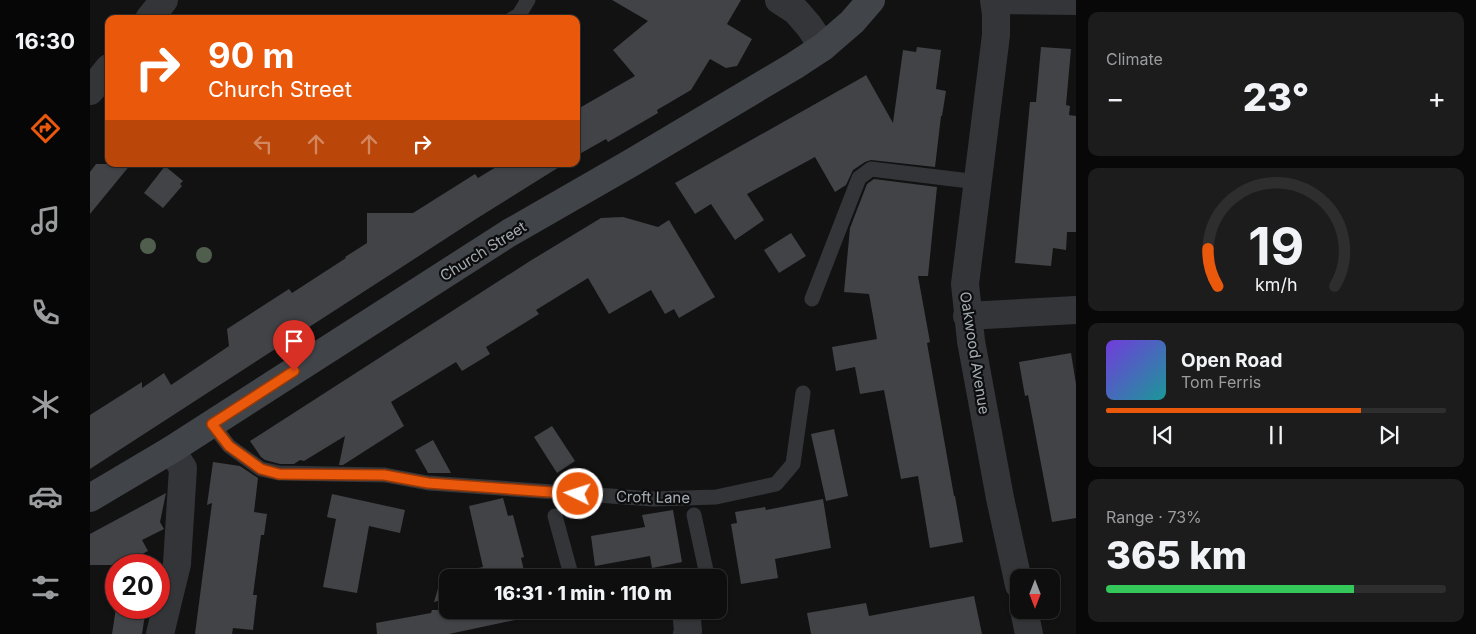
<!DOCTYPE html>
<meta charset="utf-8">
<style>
body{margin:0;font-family:Inter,sans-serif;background:#1c1c1c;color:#f1f3f6;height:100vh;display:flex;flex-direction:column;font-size:19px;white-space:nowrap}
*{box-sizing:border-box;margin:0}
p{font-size:16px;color:#9b9c9e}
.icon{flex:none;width:28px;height:28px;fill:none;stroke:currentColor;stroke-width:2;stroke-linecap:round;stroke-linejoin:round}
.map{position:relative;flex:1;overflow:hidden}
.drawer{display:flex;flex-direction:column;gap:12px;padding:12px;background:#080808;width:400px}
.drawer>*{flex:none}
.banner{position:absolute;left:15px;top:15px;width:475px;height:152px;border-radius:10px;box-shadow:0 1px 4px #0004,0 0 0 1px #2e2e2e;background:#ea580c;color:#fff;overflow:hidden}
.needle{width:32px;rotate:180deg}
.tools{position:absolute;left:920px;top:569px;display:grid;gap:10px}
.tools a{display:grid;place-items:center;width:50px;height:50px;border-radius:10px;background:#0e0e0e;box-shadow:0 1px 4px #0004,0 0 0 1px #2e2e2e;font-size:25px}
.speed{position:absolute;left:15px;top:554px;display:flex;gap:10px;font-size:25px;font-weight:700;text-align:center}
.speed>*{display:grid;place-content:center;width:65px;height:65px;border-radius:50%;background:#0e0e0e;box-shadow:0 1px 4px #0004,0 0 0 1px #2e2e2e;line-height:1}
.speed .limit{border:8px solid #d22;background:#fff;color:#111}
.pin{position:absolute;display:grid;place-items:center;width:42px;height:42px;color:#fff;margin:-51px -21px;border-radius:50% 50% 50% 0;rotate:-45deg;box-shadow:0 0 5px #0007}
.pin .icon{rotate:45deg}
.me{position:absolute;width:55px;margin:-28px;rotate:274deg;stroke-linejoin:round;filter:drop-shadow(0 0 4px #0008)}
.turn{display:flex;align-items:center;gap:18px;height:105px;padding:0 20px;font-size:22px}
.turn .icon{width:65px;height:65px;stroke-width:2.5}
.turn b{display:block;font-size:35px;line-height:42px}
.lanes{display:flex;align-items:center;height:48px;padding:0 20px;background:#0003;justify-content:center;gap:25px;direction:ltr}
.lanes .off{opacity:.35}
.big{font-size:38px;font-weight:800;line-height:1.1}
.drawer .card{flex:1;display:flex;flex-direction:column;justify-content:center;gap:8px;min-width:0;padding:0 18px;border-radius:10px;background:#1c1c1c}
.drawer .dial{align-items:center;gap:0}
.dial svg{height:130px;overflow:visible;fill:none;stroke:#2e2e2e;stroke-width:7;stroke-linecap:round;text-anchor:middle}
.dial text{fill:#f1f3f6;stroke:none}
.song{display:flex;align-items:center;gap:15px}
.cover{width:60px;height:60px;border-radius:8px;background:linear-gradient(135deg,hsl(260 70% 55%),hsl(180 70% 35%))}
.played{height:5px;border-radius:2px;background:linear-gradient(90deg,#ea580c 75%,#2e2e2e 75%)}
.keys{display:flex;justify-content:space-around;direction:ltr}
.heat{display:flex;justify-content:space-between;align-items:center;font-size:28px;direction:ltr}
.charge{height:8px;border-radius:4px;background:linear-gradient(90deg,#34c759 73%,#2e2e2e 0)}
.trip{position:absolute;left:349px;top:569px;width:288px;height:50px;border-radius:10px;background:#0e0e0e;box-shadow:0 1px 4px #0004,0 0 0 1px #2e2e2e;font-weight:800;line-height:50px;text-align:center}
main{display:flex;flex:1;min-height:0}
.menu{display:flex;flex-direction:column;width:90px;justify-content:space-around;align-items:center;background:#060606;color:#9b9c9e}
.menu .icon{width:35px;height:35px}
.menu .current{color:#ea580c}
.menu b{font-size:22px;color:#f1f3f6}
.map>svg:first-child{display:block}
</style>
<main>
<nav class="menu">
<b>16:30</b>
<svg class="icon current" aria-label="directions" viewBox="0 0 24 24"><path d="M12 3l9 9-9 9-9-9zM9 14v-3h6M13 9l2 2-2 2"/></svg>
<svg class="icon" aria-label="music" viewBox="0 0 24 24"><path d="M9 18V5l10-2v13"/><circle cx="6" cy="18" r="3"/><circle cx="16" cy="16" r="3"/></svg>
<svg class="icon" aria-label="phone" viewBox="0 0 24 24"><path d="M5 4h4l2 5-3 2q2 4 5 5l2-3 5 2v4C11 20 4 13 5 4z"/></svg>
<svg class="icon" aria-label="climate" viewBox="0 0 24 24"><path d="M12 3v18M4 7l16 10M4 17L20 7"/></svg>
<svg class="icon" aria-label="car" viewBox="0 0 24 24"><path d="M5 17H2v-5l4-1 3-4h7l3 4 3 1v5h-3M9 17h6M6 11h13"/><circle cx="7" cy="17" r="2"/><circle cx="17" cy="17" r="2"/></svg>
<svg class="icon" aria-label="filters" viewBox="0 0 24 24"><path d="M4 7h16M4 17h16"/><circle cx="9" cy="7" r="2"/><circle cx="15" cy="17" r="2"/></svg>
</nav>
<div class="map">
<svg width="986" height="634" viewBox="0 0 986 634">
<rect width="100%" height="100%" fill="#121213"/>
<path fill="#414346" d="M522 0H651L637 24 662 39 647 66 636 68 620 59 601 90 567 110 568 113 518 142 516 139 486 156V110L545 76 523 50 558 21Z
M827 47 851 50 846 89 856 91 852 116H851L845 167 781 160 775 162 763 170 756 185 745 192 725 157 657 194 674 220 645 240 621 204 605 214 585 183 773 77 776 75 803 123 813 50 826 52Z
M951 47 981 49 976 105 980 106 979 115 986 116V232H977L976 250 963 248 961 266 925 263 940 102H946Z
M6 164H41L0 214V172Z
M411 164H474L386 219 0 469V415L52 382V388L74 373 81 385 139 346 137 329 199 289 202 293 256 258 255 257 277 243V213H323L385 174 388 178Z
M75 166 93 181 90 184 92 186 73 208 54 193Z
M784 179 847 187 838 276H828L840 342 837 343 864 496H865L873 542 840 548 828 476 811 479 794 390 770 394 765 367 746 371 742 347 787 339 779 294 754 292 760 228 777 184Z
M533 217 568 227 579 220 625 297 589 318 584 309 575 314 561 290 519 314 498 278 446 310 449 314 396 347 400 354 372 371 366 362 301 402 314 426 253 465H249L255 436 214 461 210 460 204 464H190L175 460 171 457 160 441 440 261 511 218Z
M701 233 716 256 689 273 674 250Z
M981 353 986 384V518L962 522 938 395 935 396 929 362Z
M462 426 485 461 467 473 444 437Z
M744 429 758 496 736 501 721 434Z
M343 440 361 473H338L325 450Z
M123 462 150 466 168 478 164 512 177 514 174 535H171L163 595H167L163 630 143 628 142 634H105L122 503 117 505Z
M76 493 70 522 74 529 52 540 58 551 31 565H0V534Z
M242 494 315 510 310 533 279 526 267 593 233 587 246 519 237 517Z
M413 498 418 516 423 515 434 557 431 558 435 575 426 578H358V598L344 602 352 575 393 567 379 506Z
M733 499 741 548 685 559 688 578 651 584 641 524 647 523 645 512 675 507 676 510Z
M583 510 592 562 562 568 560 556 505 566 501 536 555 527 552 515Z
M884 596 892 634H721L717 613 776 603 779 616Z
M26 608H56L52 634H22Z
M342 610H424L425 620 359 634H287L286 623 341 613Z"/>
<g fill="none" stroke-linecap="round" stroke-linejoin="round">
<path stroke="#333538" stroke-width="15" d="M422 19 429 15 438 0
M722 299 769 178 781 169 888 182
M122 424 139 446 171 469 189 473 295 475 338 483 563 499 626 497 686 484 703 464 713 393
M604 515 617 575 608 578
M465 516 482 578"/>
<path stroke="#333538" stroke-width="28" d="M689 0 706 11 719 26 733 47
M904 0 906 15V35L875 284 881 341 910 498 929 585
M907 0 986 1
M59 19 74 0
M0 91 19 68
M877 316 986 310
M596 610 598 631 597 634
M934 610 939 634
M70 634 87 564 93 468 81 450"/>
<path stroke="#414448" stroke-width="28" d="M0 498 81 450 419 233 541 163 704 66 733 47 762 22 781 0"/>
</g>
<g fill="#4f5e4d">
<circle cx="58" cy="246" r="8"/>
<circle cx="114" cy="255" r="8"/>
</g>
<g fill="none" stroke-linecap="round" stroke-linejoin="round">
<defs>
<path id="route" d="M204 371 122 424 139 446 171 469 189 474 294 475 338 483 488 494"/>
</defs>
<use href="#route" stroke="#983908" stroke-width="12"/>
<use href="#route" stroke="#ea580c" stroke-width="9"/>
</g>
<g text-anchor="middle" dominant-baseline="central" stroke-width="4.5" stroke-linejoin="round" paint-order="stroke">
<g font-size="15" fill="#a4acb3" stroke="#0d0d0e">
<text transform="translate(393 251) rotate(-32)">Church Street</text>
<text transform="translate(885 353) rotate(81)">Oakwood Avenue</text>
<text transform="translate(563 497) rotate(1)">Croft Lane</text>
</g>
</g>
</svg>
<div class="tools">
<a><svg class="needle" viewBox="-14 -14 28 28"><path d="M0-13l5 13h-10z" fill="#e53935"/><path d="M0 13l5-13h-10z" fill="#9b9c9e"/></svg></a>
</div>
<div class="speed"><div class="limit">20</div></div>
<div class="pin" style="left:204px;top:371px;background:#d93025"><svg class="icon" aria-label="arrive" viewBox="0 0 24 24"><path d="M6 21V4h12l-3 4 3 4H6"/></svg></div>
<svg class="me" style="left:488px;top:494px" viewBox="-20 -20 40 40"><circle r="17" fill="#ea580c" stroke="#fff" stroke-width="3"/><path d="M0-11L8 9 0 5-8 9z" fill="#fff"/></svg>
<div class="trip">16:31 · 1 min · 110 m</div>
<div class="banner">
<div class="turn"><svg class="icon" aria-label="right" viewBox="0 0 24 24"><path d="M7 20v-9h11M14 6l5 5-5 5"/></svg><div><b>90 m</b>Church Street</div></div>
<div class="lanes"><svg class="icon off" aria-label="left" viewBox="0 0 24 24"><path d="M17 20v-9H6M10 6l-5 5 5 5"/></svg><svg class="icon off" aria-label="ahead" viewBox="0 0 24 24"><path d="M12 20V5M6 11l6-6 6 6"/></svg><svg class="icon off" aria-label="ahead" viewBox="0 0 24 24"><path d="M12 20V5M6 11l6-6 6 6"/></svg><svg class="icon" aria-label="right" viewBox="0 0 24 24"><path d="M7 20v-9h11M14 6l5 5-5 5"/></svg></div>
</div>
</div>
<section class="drawer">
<div class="card"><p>Climate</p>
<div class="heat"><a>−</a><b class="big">23°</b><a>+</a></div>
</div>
<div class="card dial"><svg viewBox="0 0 100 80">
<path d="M14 69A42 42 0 1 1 86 69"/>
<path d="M14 69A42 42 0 0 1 8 46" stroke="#ea580c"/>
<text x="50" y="56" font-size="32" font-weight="700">19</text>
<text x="50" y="72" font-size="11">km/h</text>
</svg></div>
<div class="card">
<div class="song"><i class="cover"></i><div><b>Open Road</b><p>Tom Ferris</p></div></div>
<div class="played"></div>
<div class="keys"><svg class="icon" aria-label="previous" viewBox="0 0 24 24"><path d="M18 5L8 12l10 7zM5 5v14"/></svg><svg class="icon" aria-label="pause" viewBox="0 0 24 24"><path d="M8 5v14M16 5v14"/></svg><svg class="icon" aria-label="next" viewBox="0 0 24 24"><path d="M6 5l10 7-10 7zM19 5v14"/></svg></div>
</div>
<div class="card"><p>Range · 73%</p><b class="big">365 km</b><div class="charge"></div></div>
</section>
</main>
